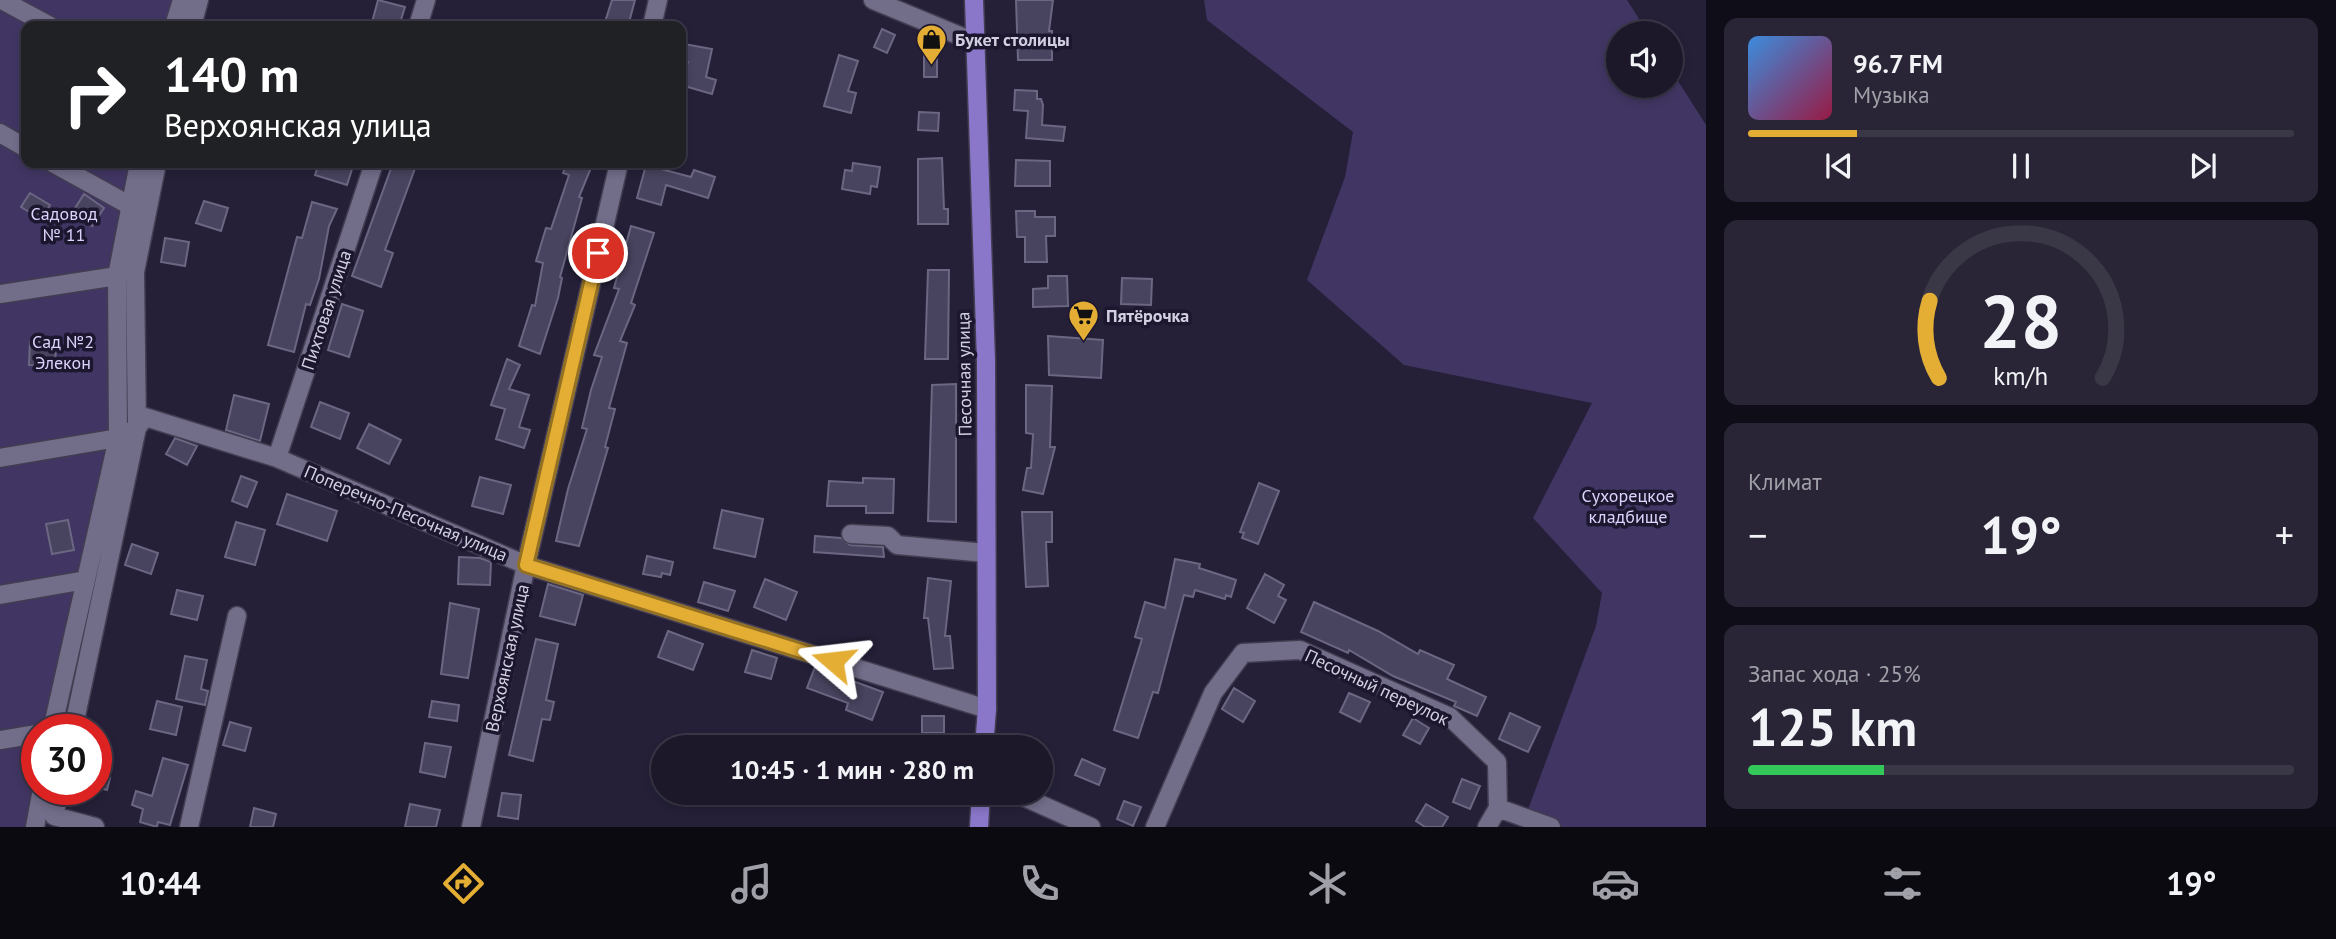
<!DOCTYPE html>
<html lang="ru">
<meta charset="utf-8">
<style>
body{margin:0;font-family:"PT Sans",sans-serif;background:#292536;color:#f1f3f6;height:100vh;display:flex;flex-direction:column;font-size:26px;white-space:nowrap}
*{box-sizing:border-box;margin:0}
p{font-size:23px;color:#a0a0a8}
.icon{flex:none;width:38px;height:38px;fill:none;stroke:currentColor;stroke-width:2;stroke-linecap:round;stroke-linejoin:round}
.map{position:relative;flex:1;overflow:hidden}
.details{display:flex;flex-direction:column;gap:18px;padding:18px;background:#0f0d17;width:630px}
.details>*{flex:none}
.top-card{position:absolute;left:21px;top:21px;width:665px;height:147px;border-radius:14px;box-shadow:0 4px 10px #0003,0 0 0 2px #3a3747;background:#202124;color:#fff;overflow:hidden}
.buttons{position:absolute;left:1606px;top:21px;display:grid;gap:14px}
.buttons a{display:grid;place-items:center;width:77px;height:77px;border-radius:50%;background:#1c182a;box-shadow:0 4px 10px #0003,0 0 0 2px #3a3747;font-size:35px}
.speed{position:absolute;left:21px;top:714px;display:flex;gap:14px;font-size:35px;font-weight:700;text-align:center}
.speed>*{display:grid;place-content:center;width:91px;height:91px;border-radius:50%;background:#1c182a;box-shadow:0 4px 10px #0003,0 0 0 2px #3a3747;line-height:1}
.speed .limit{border:10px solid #d22;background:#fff;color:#111}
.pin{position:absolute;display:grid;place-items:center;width:60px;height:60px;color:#fff;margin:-30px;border:4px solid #fff;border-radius:50%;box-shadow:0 2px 7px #0007}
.me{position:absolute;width:77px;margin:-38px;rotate:287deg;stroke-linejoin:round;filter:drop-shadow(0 0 5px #0008)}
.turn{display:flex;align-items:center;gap:24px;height:147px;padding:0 28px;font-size:32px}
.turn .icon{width:91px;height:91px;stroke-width:2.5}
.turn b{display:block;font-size:49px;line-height:60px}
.big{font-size:52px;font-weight:700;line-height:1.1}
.details .card{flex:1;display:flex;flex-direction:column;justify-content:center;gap:10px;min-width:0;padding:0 24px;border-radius:14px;background:#292536}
.details .dial{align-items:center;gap:0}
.dial svg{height:182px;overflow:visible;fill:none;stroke:#3a3747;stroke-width:7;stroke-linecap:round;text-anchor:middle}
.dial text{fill:#f1f3f6;stroke:none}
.song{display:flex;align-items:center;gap:21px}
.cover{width:84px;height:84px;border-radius:10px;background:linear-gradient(135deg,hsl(210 70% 55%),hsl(340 70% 35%))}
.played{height:7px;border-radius:4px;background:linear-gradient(90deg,#e4ae35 20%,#3a3747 20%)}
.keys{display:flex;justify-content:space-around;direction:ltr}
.heat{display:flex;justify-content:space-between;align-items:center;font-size:38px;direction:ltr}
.charge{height:10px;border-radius:5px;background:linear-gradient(90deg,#34c759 25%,#3a3747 0)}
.trip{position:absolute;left:651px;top:735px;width:402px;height:70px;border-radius:35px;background:#1c182a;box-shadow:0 4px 10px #0003,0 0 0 2px #3a3747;font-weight:700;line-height:70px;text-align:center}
.dock{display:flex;height:112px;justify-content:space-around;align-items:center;background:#0b0a11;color:#a0a0a8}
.dock .icon{width:49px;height:49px}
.dock .current{color:#e4ae35}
.dock b{font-size:32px;color:#f1f3f6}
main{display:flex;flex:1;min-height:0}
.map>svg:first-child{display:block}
</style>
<main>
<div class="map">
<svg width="1706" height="827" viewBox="0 0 1706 827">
<rect width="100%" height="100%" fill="#252038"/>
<path fill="#413663" d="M0 0H191L184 26H26V163H148L128 275 127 435 116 522 69 667 58 730H37V789L41 827H0Z
M1204 0H1627L1648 33H1619V86H1671V70L1706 125V827H1559L1526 815 1596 626 1602 593 1533 518 1592 403 1404 365 1307 280 1345 177 1353 132 1207 20Z"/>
<path fill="#48435e" stroke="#6b6682" stroke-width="2" d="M378 0 405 7 399 26H371Z
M612 0H635L628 26 605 22Z
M1016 0H1053L1049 31H1052V60H1018Z
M882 29 895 35 887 53 874 47Z
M684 44 712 49 706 77 716 80 712 94 681 85 688 62 681 60Z
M924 54H937V77H924Z
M839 55 858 61 848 91 856 93 851 113 824 106Z
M1015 90 1037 91V99H1041L1043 105 1042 125 1065 127 1063 141 1026 138 1028 111 1014 110Z
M919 112 939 113 938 131 918 130Z
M942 158 944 209H948V224H918V159Z
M1016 160 1050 161V186H1015Z
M319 163H354L347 185 315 175Z
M393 163H417L385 250 393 253 381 287 352 276Z
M567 163H593L579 197 582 198 560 277 562 278 558 298 540 354 519 346 532 305 535 306 543 263 536 261 546 228 551 229 569 175 563 173Z
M853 163 880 167 877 187 871 186 870 194 842 189 845 170 852 171Z
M646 165 691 177 694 170 715 177 708 198 666 185 661 205 637 198Z
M30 193 50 205 41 219 21 207Z
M84 194 104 208 92 226 72 213Z
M204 201 228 208 221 231 196 223Z
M312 202 337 209 329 226 319 279 310 305 306 304 294 352 268 345 297 237 302 238Z
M1016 211H1035V217H1055V236H1046L1047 262H1025V237H1017Z
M631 226 654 233 631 303 635 305 620 341 627 343 609 408 615 409 605 447 608 448 579 546 556 541 568 489 587 429 582 428 591 390 602 357 594 355 619 289 614 288Z
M165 238 189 242 185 266 161 262Z
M928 270H949L948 359H925Z
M1048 276H1067L1068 306 1033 307V289L1048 288Z
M1122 278 1152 279 1151 305 1121 304Z
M342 304 363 311 349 357 328 350Z
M1048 336 1103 340 1101 378 1049 375Z
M30 341 56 342 55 366 29 365Z
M507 359 520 365 509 389 529 395 519 427 530 430 524 448 496 439 505 409 491 405Z
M956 384V522L928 521 932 385Z
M1026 385 1052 386 1050 447H1055L1043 494 1023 490 1027 468H1031L1033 434 1026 433Z
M234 395 269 404 260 441 226 430Z
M320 402 349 413 340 439 311 427Z
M369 424 401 440 389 464 357 448Z
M175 438 197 446 187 465 166 454Z
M241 476 257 482 247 507 232 501Z
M480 477 511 485 503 514 472 506Z
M863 478 894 479 893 513H866V506H827L829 481 863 483Z
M1259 483 1279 491 1258 544 1242 538 1244 533 1240 532Z
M287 494 337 511 327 541 277 524Z
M722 510 763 519 755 557 714 548Z
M1022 512H1052V542H1046L1048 586 1026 587Z
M68 520 74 550 52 554 46 524Z
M236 522 265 530 255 565 225 557Z
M815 536 841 538 850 545 883 547 884 557 814 552Z
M132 544 158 553 151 574 125 565Z
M647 556 673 562 670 575 662 573 661 577 643 574Z
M459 557 480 558 491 562 490 585 458 584Z
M1175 559 1200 564 1199 568 1236 580 1231 597 1226 595 1225 599 1195 590 1193 597 1184 595 1158 693 1153 692 1138 738 1114 730 1142 639 1135 637 1145 602 1165 608Z
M1265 574 1284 585 1278 596 1286 600 1274 623 1247 608Z
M928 578 951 581 945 636H950L953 668 934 669 928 618H924Z
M765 579 797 592 786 620 754 607Z
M704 582 735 591 728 611 698 602Z
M548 584 583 595 575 625 540 616Z
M177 590 203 596 197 620 171 614Z
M1314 602 1378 631 1418 654 1420 650 1454 665 1447 679 1486 697 1477 716 1454 706 1456 702 1393 676 1349 650 1348 653 1301 632Z
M450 603 479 609 468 678 441 674Z
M668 631 703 644 693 670 658 657Z
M536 639 558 644 546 700 554 702 550 720 542 719 533 761 509 755Z
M752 650 777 658 771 679 745 672Z
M185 656 207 660 201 689 208 691 205 705 176 699Z
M815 667 883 692 872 720 846 710 848 703 807 688Z
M1234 688 1255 701 1243 722 1222 709Z
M1349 693 1370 702 1360 722 1340 712Z
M157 701 182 707 176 735 150 729Z
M432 701 459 705 457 721 429 717Z
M1510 713 1540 727 1528 752 1499 739Z
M922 716H944V733H922Z
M1413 718 1429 728 1420 744 1403 735Z
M230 722 251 728 245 751 223 745Z
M425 743 451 747 445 777 420 772Z
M163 758 188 765 170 825 158 822 157 827 140 822 143 809 132 805 136 791 152 796Z
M1082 759 1105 769 1099 785 1075 775Z
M96 774 110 778 107 790 96 787Z
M1462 779 1480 786 1470 809 1453 802Z
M502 793 521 795 518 819 498 816Z
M1124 801 1141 807 1133 826 1117 819Z
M410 804 440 810 436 827H405Z
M1426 804 1448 817 1442 827H1425L1416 821Z
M254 808 276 814 273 827H250Z"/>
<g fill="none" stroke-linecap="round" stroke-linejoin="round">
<defs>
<path id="minor" d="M2 0 50 26
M873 0 977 43
M174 26 182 0
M192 26 199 0
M418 26 426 0
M652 26 658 0
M0 133 26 148
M53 163 129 205
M117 276 139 163
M0 294 117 276 118 438 137 428 145 417 277 458 526 565 987 709
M0 458 118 438 52 730
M277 458 374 163
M851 534 888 536 897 545 986 553
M0 595 86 580
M73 730 137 428 135 272 157 163
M0 740 37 734
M60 789 54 816 95 827
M1015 793 1091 827
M1498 808 1551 827
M35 827 42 789
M189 827 237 616
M471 827 526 565 619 163
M1155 827 1213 693 1243 653 1300 650 1450 717 1497 762 1498 808 1487 827"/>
<path id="major" d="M974 0 986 361 987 709 984 747
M979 827 981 793"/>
</defs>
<use href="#minor" stroke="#423d51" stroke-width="21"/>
<use href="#major" stroke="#423d51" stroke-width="21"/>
<use href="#minor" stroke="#726d89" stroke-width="18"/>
<use href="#major" stroke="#8b77ca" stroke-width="18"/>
</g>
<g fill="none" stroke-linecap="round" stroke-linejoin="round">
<defs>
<path id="route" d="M598 253 526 565 833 661"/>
</defs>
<use href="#route" stroke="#947122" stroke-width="18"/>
<use href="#route" stroke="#e4ae35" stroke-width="12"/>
</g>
<defs>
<symbol id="shop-pin" viewBox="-11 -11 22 30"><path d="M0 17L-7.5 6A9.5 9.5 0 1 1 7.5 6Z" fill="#e4ae35" stroke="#1c172e"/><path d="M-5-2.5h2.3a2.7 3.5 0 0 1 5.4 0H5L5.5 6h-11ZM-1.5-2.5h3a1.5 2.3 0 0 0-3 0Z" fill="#111"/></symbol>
<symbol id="supermarket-pin" viewBox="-11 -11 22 30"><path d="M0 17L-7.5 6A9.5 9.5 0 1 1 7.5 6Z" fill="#e4ae35" stroke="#1c172e"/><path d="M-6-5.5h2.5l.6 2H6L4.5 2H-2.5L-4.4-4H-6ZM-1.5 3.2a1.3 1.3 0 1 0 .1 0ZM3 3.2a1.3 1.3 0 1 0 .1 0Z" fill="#111"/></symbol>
</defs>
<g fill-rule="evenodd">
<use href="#shop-pin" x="914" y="22" width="35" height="47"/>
<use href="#supermarket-pin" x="1066" y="298" width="35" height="47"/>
</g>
<g text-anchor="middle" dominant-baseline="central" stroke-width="7" stroke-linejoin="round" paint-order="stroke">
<g font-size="18" font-weight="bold" fill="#d2d0e0" stroke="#1c172e" text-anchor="start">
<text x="955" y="39">Букет столицы</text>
<text x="1106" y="315">Пятёрочка</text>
</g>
<g font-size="18" fill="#dbd4fd" stroke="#1c172e">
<text x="64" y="213">Садовод<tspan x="64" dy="21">№ 11</tspan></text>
<text x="63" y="341">Сад №2<tspan x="63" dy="21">Элекон</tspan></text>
<text x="1628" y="495">Сухорецкое<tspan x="1628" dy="21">кладбище</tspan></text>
</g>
<g font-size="18" fill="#d2d0e0" stroke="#1c172e">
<text transform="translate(326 310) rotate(-72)">Пихтовая улица</text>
<text transform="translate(964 374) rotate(-91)">Песочная улица</text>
<text transform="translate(406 513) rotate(23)">Поперечно-Песочная улица</text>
<text transform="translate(507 658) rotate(-78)">Верхоянская улица</text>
<text transform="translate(1377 687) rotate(25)">Песочный переулок</text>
</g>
</g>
</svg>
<div class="buttons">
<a><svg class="icon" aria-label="sound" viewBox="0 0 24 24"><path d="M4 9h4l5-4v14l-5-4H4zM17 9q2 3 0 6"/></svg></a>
</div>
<div class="speed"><div class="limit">30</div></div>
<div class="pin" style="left:598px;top:253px;background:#d93025"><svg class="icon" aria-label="arrive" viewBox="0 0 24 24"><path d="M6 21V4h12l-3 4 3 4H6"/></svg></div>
<svg class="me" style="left:833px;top:661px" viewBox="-20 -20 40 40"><path d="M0-17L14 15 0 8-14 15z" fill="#e4ae35" stroke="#fff" stroke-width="4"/></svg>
<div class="trip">10:45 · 1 мин · 280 m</div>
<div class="top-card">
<div class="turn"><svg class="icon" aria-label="right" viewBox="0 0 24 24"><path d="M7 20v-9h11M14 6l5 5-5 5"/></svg><div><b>140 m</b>Верхоянская улица</div></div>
</div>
</div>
<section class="details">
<div class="card">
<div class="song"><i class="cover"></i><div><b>96.7 FM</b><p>Музыка</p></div></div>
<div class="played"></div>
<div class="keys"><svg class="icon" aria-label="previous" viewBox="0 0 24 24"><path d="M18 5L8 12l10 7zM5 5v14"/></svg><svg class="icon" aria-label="pause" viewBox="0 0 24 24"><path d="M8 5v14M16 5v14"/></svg><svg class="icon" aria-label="next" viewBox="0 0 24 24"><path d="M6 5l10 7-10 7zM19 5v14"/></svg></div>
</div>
<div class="card dial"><svg viewBox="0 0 100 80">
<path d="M14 69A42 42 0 1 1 86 69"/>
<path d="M14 69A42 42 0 0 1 10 35" stroke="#e4ae35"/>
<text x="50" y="56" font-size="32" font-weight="700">28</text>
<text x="50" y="72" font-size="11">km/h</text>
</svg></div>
<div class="card"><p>Климат</p>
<div class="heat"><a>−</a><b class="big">19°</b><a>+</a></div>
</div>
<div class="card"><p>Запас хода · 25%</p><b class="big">125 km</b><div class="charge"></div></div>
</section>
</main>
<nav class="dock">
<b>10:44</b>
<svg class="icon current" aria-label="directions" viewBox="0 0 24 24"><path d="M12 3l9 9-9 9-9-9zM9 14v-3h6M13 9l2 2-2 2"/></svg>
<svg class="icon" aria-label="music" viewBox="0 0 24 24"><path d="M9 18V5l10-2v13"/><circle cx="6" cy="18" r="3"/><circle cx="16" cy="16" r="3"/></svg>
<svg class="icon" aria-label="phone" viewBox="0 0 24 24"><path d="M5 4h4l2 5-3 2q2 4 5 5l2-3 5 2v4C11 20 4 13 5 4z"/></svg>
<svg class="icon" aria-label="climate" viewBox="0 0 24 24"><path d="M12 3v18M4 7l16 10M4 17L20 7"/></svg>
<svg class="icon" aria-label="car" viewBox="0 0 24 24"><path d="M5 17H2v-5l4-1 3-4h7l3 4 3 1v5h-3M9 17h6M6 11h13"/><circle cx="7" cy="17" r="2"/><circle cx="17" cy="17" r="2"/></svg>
<svg class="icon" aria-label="filters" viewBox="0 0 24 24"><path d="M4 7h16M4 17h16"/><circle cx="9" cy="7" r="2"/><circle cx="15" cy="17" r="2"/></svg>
<b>19°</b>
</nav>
